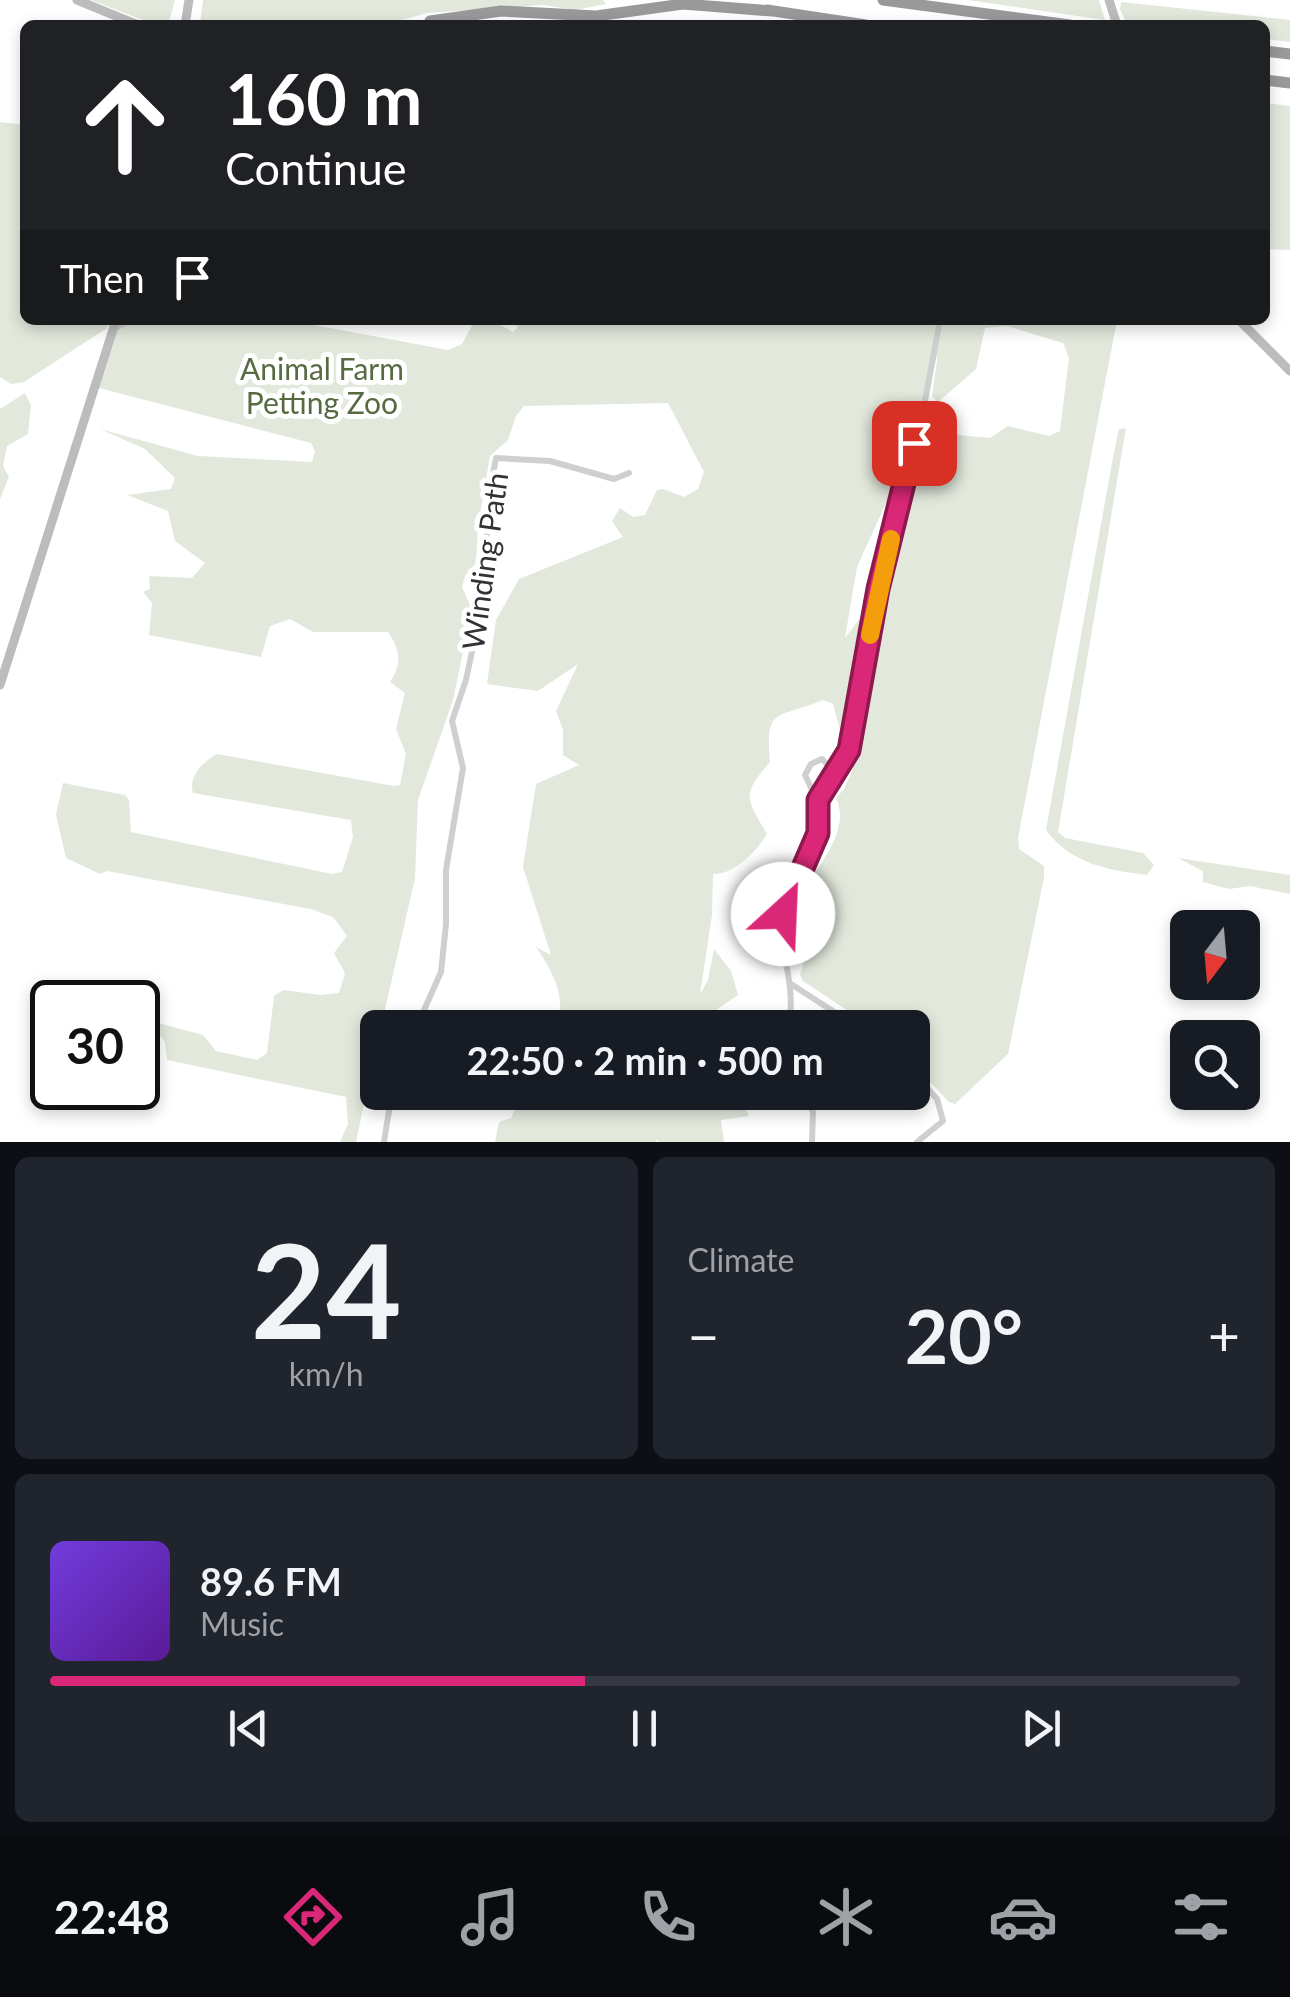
<!DOCTYPE html>
<meta charset="utf-8">
<style>
body{margin:0;font-family:Lato,sans-serif;background:#20242c;color:#f1f3f6;height:100vh;display:flex;flex-direction:column;font-size:38px;white-space:nowrap}
*{box-sizing:border-box;margin:0}
p{font-size:32px;color:#9ea1a6}
.icon{flex:none;width:55px;height:55px;fill:none;stroke:currentColor;stroke-width:2;stroke-linecap:round;stroke-linejoin:round}
.map{position:relative;height:1142px;overflow:hidden}
.details{display:flex;flex-direction:column;gap:15px;padding:15px;background:#0d0f14;flex:1}
.details>*{flex:none}
.top-card{position:absolute;left:20px;top:20px;width:1250px;height:305px;border-radius:15px;box-shadow:0 5px 15px #0003;background:#202124;color:#fff;overflow:hidden}
.needle{width:65px;rotate:196deg}
.fabs{position:absolute;left:1170px;top:910px;display:grid;gap:20px}
.fabs a{display:grid;place-items:center;width:90px;height:90px;border-radius:15px;background:#171b24;box-shadow:0 5px 15px #0003;font-size:50px}
.speed{position:absolute;left:30px;top:980px;display:flex;gap:20px;font-size:50px;font-weight:700;text-align:center}
.speed>*{display:grid;place-content:center;width:130px;height:130px;border-radius:50%;background:#171b24;box-shadow:0 5px 15px #0003;line-height:1}
.speed .limit{border:5px solid #111;border-radius:15px;background:#fff;color:#111}
.pin{position:absolute;display:grid;place-items:center;width:85px;height:85px;color:#fff;margin:-42px;border-radius:20px;box-shadow:0 5px 15px #0006}
.me{position:absolute;width:110px;margin:-55px;rotate:25deg;stroke-linejoin:round;filter:drop-shadow(0 0 8px #0008)}
.turn{display:flex;align-items:center;gap:35px;height:210px;padding:0 40px;font-size:45px}
.turn .icon{width:130px;height:130px;stroke-width:2.5}
.turn b{display:block;font-size:70px;line-height:85px}
.then{display:flex;align-items:center;height:95px;padding:0 40px;background:#0003;gap:20px;font-size:38px}
.big{font-size:75px;font-weight:700;line-height:1.1}
.details .tile{flex:1;display:flex;flex-direction:column;justify-content:center;gap:15px;min-width:0;padding:0 35px;border-radius:15px;background:#20242c}
.details .dial{align-items:center;gap:0}
.dial b{font-size:130px;line-height:1}
.song{display:flex;align-items:center;gap:30px}
.cover{width:120px;height:120px;border-radius:15px;background:linear-gradient(135deg,hsl(260 70% 55%),hsl(270 70% 35%))}
.played{height:10px;border-radius:5px;background:linear-gradient(90deg,#db2777 45%,#363941 45%)}
.keys{display:flex;justify-content:space-around;direction:ltr}
.heat{display:flex;justify-content:space-between;align-items:center;font-size:55px;direction:ltr}
.details .tiles{flex:1;display:grid;gap:15px;grid-template-columns:1fr 1fr}
.tile:last-child{grid-column:span 2}
.trip{position:absolute;left:360px;top:1010px;width:570px;height:100px;border-radius:15px;background:#171b24;box-shadow:0 5px 15px #0003;font-weight:700;line-height:100px;text-align:center}
.tab-bar{display:flex;height:160px;justify-content:space-around;align-items:center;background:#090b0e;color:#9ea1a6}
.tab-bar .icon{width:70px;height:70px}
.tab-bar .selected{color:#db2777}
.tab-bar b{font-size:45px;color:#f1f3f6}
.map>svg:first-child{display:block}
</style>
<div class="map">
<svg width="1290" height="1142" viewBox="0 0 1290 1142">
<rect width="100%" height="100%" fill="#fff"/>
<path fill="#e2e8dc" d="M91 0H175L168 25H156Z
M203 0H603L606 4 575 10 543 5 427 13 384 25H200Z
M967 0H1099L1105 20 975 1Z
M1121 2 1290 20V42L1265 39V25L1126 23 1120 9Z
M1265 103 1290 106V250L1265 249Z
M0 122 25 125V320H112L107 328 24 382 11 384 0 377Z
M130 320H287L448 350 462 344 475 320H492L513 332 518 327 512 320H1117L1018 838 1019 849 1044 866V877L1008 1054 955 1104 949 1102 913 1064 912 1028 872 1027 803 981 800 975 808 948C802 943 794 938 793 930 788 887 857 843 836 798L844 789 852 771 865 716 918 448 924 444H941L957 435 990 438 1008 426 1049 436 1060 431 1069 358 1063 343 1007 326 985 328 976 369 938 402 932 396 938 353 900 472 857 567 845 638 861 617 872 567 874 580 845 732 840 730 833 704 823 700C776 720 765 705 770 762 741 795 746 798 767 834 757 851 734 875 713 874L712 915 700 994 708 980 714 949 731 971 738 995 709 1015 701 1027H555C569 999 552 971 536 947L551 955 523 867 536 784 579 765 563 755V730L556 711 578 664 538 691 487 684 496 620 519 579 623 537 612 521 620 508 633 517 645 515 657 490 663 489 684 497 698 489 704 472 668 403 524 406 516 416 508 440 490 456 478 526 476 563 465 576 462 587 472 609 453 700 418 800 415 878 381 1027 378 1028 377 1043 356 1142H340L348 1124 346 1097 167 1060 165 1043 151 1021 203 1035 216 1051 257 1060 267 1053 274 996 283 990 321 995 339 993 345 973 334 953 347 936 333 917 311 909 107 871 100 874 66 858 56 815 63 783 125 795 129 800 131 832 332 874 342 872 353 837 351 820 193 793C188 776 203 762 217 754L394 786 400 785 406 754 396 729 405 693 390 682C402 663 401 651 388 632H313L290 619 270 626 261 657 149 635 152 603 143 592 150 589 149 576 192 578 205 563 175 541 168 511 127 495 171 489 175 478 145 449 100 429 198 456 312 462 315 451 311 443 95 387 113 330Z
M25 393 31 405 28 434 7 446 3 466 9 477 0 499V409Z
M1126 428 1058 832 1065 838 1143 853 1154 865 1147 875C1108 870 1071 864 1046 830L1114 452 1119 429Z
M1178 858 1290 875V894L1250 886 1229 889 1203 882V871Z
M523 1093H729L741 1100 749 1116 721 1120 724 1142H658L657 1139 656 1142H495L499 1122 511 1118Z"/>
<g fill="none" stroke-linecap="round" stroke-linejoin="round">
<path stroke="#cfcfcf" stroke-width="6" d="M114 329 130 320
M836 773 849 750 878 589 923 412 940 320
M791 984 859 1028
M416 1028 441 972 446 924V870L463 768 452 721 466 680 482 604 490 489 496 458 550 461 614 479 629 473
M790 1028C790 1015 792 1002 790 989 788 964 780 945 782 920 787 859 844 851 805 775L811 764 822 759 836 773 818 800
M912 1071 937 1099 943 1121 917 1142
M803 1092 813 1112 812 1142
M384 1142 392 1092"/>
<path stroke="#bcbcbc" stroke-width="9" d="M77 0 138 25
M1109 0 1117 25
M185 25 189 0
M1239 320 1290 371
M0 685 116 320"/>
<path stroke="#999" stroke-width="11" d="M883 0 1070 25
M767 10 866 25
M430 21 501 11 596 16 683 4 772 11
M1265 51 1290 54
M1265 80 1290 83"/>
</g>
<g fill="none" stroke-linecap="round" stroke-linejoin="round">
<defs>
<path id="route" d="M783 914 818 833V800L849 750 878 589 914 443"/>
</defs>
<use href="#route" stroke="#8e194d" stroke-width="25"/>
<use href="#route" stroke="#db2777" stroke-width="18"/>
<path stroke="#f59e0b" stroke-width="18" d="M870 635 891 539"/>
</g>
<g text-anchor="middle" dominant-baseline="central" stroke-width="10" stroke-linejoin="round" paint-order="stroke">
<g font-size="30" fill="#566b42" stroke="#fff">
<text x="322" y="368">Animal Farm<tspan x="322" dy="34">Petting Zoo</tspan></text>
</g>
<g font-size="30" fill="#323232" stroke="#fff">
<text transform="translate(484 561) rotate(-82)">Winding Path</text>
</g>
</g>
</svg>
<div class="fabs">
<a><svg class="needle" viewBox="-14 -14 28 28"><path d="M0-13l5 13h-10z" fill="#e53935"/><path d="M0 13l5-13h-10z" fill="#9ea1a6"/></svg></a>
<a><svg class="icon" aria-label="search" viewBox="0 0 24 24"><circle cx="10" cy="10" r="6"/><path d="M15 15l6 6"/></svg></a>
</div>
<div class="speed"><div class="limit">30</div></div>
<div class="pin" style="left:914px;top:443px;background:#d93025"><svg class="icon" aria-label="arrive" viewBox="0 0 24 24"><path d="M6 21V4h12l-3 4 3 4H6"/></svg></div>
<svg class="me" style="left:783px;top:914px" viewBox="-20 -20 40 40"><circle r="19" fill="#fff"/><path d="M0-13L10 11 0 6-10 11z" fill="#db2777"/></svg>
<div class="trip">22:50 · 2 min · 500 m</div>
<div class="top-card">
<div class="turn"><svg class="icon" aria-label="ahead" viewBox="0 0 24 24"><path d="M12 20V5M6 11l6-6 6 6"/></svg><div><b>160 m</b>Continue</div></div>
<div class="then">Then<svg class="icon" aria-label="arrive" viewBox="0 0 24 24"><path d="M6 21V4h12l-3 4 3 4H6"/></svg></div>
</div>
</div>
<section class="details">
<div class="tiles">
<div class="tile dial"><b>24</b><p>km/h</p></div>
<div class="tile"><p>Climate</p>
<div class="heat"><a>−</a><b class="big">20°</b><a>+</a></div>
</div>
<div class="tile">
<div class="song"><i class="cover"></i><div><b>89.6 FM</b><p>Music</p></div></div>
<div class="played"></div>
<div class="keys"><svg class="icon" aria-label="previous" viewBox="0 0 24 24"><path d="M18 5L8 12l10 7zM5 5v14"/></svg><svg class="icon" aria-label="pause" viewBox="0 0 24 24"><path d="M8 5v14M16 5v14"/></svg><svg class="icon" aria-label="next" viewBox="0 0 24 24"><path d="M6 5l10 7-10 7zM19 5v14"/></svg></div>
</div>
</div>
</section>
<nav class="tab-bar">
<b>22:48</b>
<svg class="icon selected" aria-label="directions" viewBox="0 0 24 24"><path d="M12 3l9 9-9 9-9-9zM9 14v-3h6M13 9l2 2-2 2"/></svg>
<svg class="icon" aria-label="music" viewBox="0 0 24 24"><path d="M9 18V5l10-2v13"/><circle cx="6" cy="18" r="3"/><circle cx="16" cy="16" r="3"/></svg>
<svg class="icon" aria-label="phone" viewBox="0 0 24 24"><path d="M5 4h4l2 5-3 2q2 4 5 5l2-3 5 2v4C11 20 4 13 5 4z"/></svg>
<svg class="icon" aria-label="climate" viewBox="0 0 24 24"><path d="M12 3v18M4 7l16 10M4 17L20 7"/></svg>
<svg class="icon" aria-label="car" viewBox="0 0 24 24"><path d="M5 17H2v-5l4-1 3-4h7l3 4 3 1v5h-3M9 17h6M6 11h13"/><circle cx="7" cy="17" r="2"/><circle cx="17" cy="17" r="2"/></svg>
<svg class="icon" aria-label="filters" viewBox="0 0 24 24"><path d="M4 7h16M4 17h16"/><circle cx="9" cy="7" r="2"/><circle cx="15" cy="17" r="2"/></svg>
</nav>
